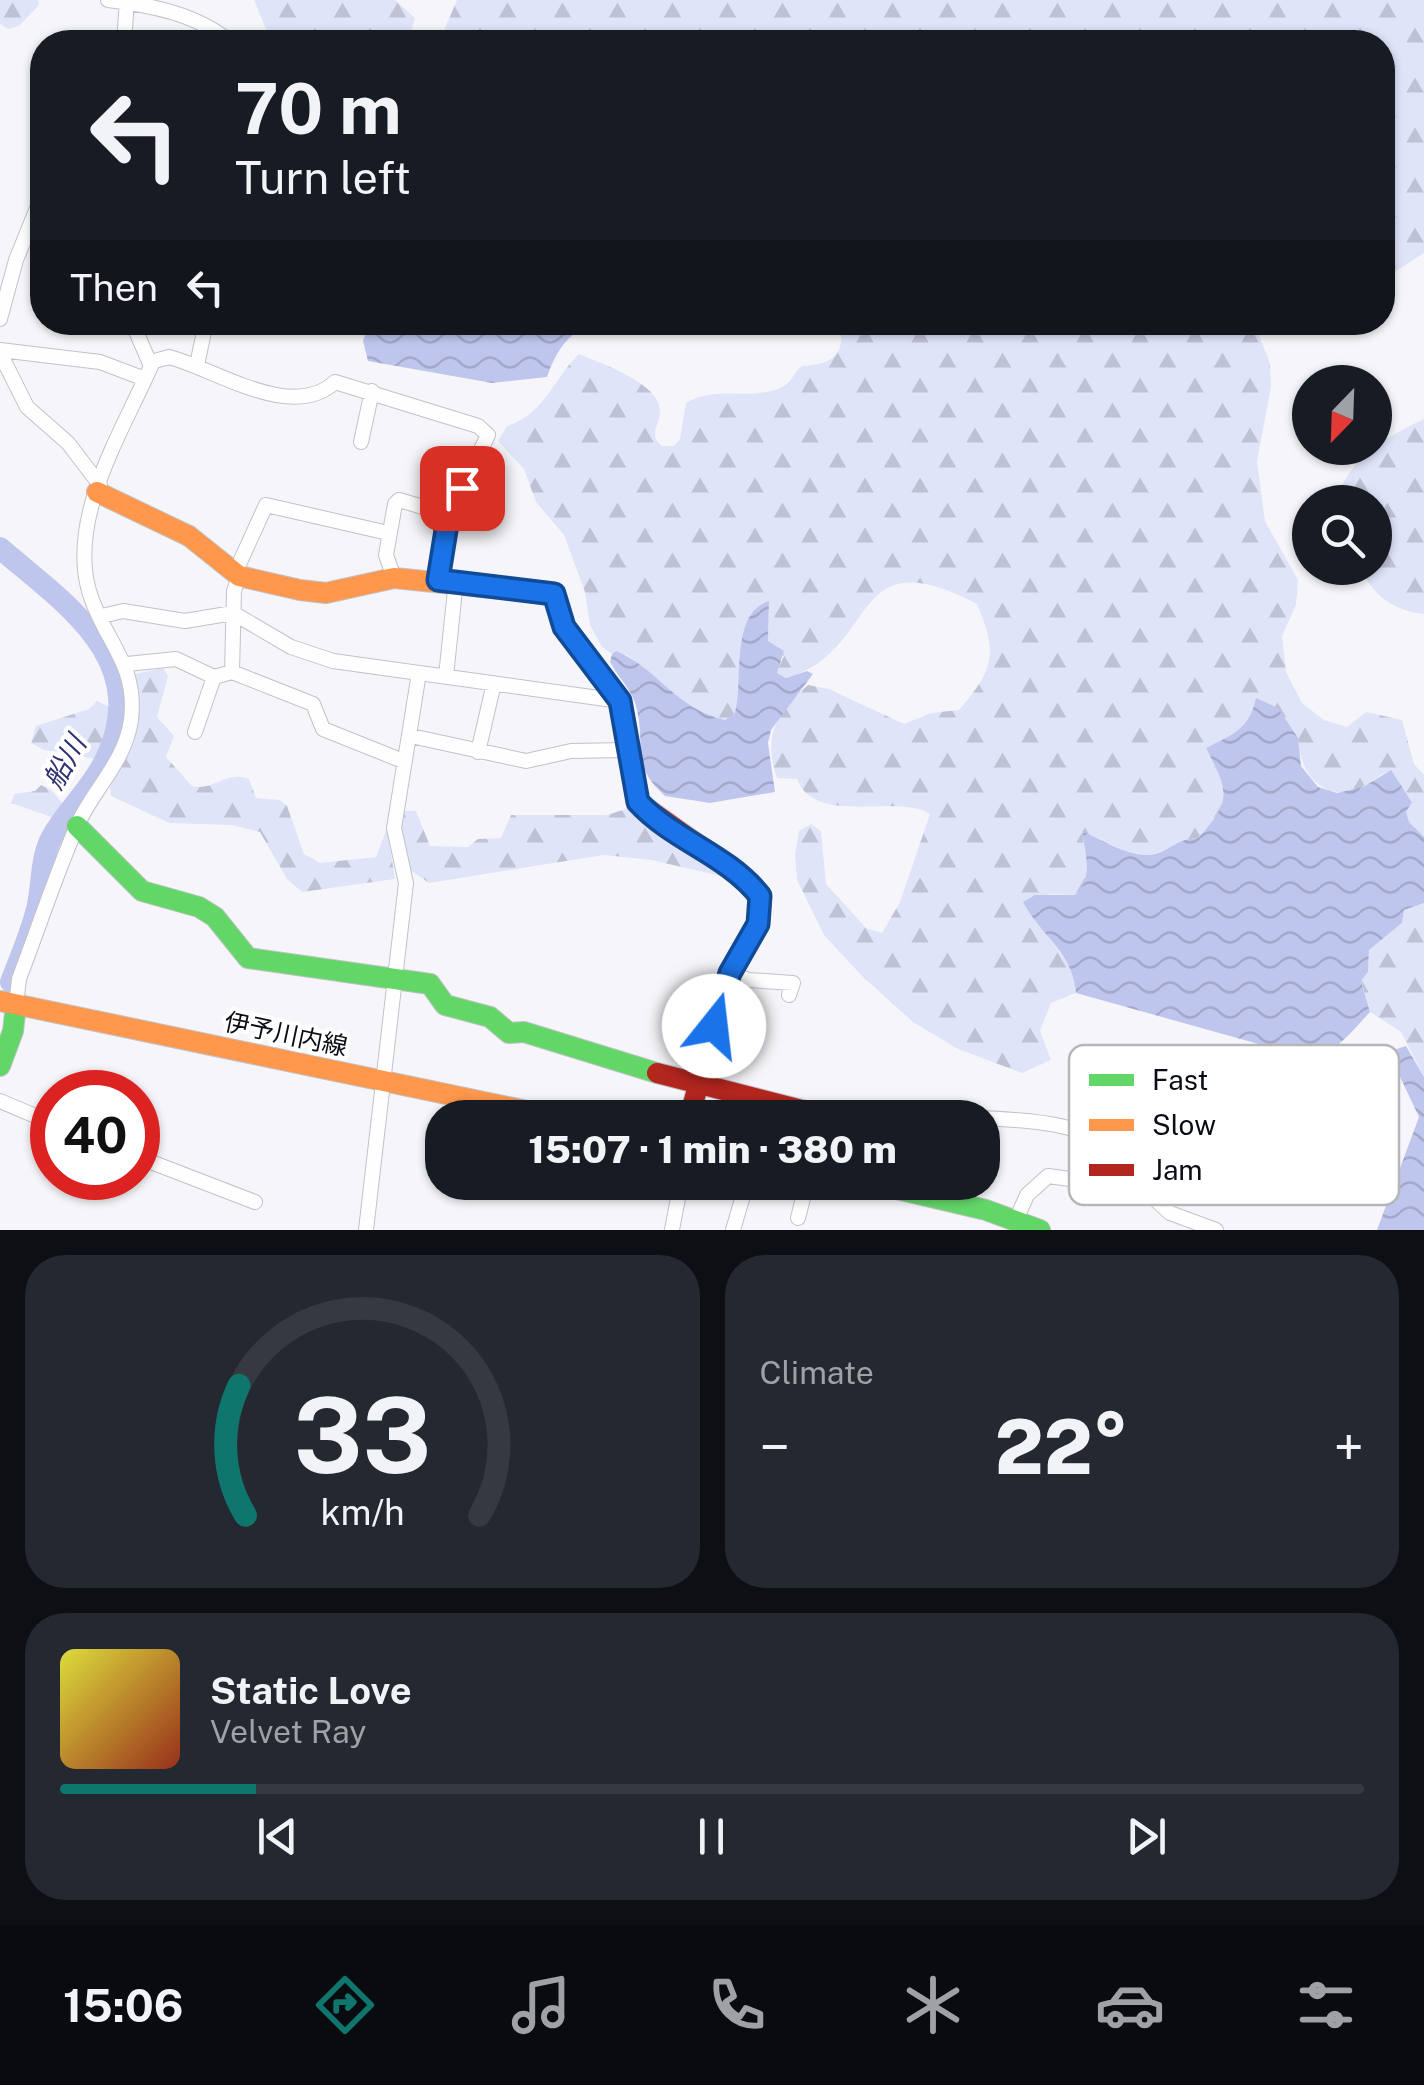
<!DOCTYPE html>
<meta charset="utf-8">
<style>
body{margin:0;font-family:"Public Sans","Noto Sans JP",sans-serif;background:#242831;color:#f1f3f6;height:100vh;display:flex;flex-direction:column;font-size:38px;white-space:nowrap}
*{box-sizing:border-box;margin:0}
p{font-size:32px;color:#9ea1a6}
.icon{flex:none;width:55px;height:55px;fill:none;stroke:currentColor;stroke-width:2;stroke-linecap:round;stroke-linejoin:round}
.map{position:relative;height:1230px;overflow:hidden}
.panel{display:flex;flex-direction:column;gap:25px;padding:25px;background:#0d0f14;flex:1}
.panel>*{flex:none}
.top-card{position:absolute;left:30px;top:30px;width:1365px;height:305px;border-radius:40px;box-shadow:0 2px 8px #0004;background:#171b24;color:#f1f3f6;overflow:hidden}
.needle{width:65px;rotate:203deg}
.fabs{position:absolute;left:1292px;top:365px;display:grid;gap:20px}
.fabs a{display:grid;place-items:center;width:100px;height:100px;border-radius:50%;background:#171b24;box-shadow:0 2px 8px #0004;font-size:50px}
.speed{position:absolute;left:30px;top:1070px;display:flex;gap:20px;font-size:50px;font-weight:700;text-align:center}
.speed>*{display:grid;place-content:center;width:130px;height:130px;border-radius:50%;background:#171b24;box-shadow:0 2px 8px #0004;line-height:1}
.speed .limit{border:15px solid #d22;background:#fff;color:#111}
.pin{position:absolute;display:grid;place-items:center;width:85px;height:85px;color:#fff;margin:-42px;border-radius:20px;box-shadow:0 5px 15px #0006}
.me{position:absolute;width:110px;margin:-55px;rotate:16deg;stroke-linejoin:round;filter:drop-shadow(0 0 8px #0008)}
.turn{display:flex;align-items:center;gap:35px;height:210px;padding:0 40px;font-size:45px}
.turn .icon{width:130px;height:130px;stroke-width:2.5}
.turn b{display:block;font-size:70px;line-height:85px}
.then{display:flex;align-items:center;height:95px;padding:0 40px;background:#0003;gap:20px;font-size:38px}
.big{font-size:75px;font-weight:800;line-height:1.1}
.panel .widget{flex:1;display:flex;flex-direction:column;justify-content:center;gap:15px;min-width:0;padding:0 35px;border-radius:40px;background:#242831}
.panel .dial{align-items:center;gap:0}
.dial svg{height:260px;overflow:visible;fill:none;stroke:#363941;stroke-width:7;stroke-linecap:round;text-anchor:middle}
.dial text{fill:#f1f3f6;stroke:none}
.song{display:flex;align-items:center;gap:30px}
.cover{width:120px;height:120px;border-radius:15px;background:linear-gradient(135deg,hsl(60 70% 55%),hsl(10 70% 35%))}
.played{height:10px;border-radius:5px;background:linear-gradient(90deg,#0f766e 15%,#363941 15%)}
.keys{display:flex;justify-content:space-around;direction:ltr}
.heat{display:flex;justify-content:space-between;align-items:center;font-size:55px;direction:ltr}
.panel .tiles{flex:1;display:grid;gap:25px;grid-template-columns:1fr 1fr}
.widget:last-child{grid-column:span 2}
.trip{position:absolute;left:425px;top:1100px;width:575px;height:100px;border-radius:40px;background:#171b24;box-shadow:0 2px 8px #0004;font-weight:800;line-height:100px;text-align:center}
.tab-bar{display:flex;height:160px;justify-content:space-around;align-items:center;background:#090b0e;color:#9ea1a6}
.tab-bar .icon{width:70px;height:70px}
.tab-bar .current{color:#0f766e}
.tab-bar b{font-size:45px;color:#f1f3f6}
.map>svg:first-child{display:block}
</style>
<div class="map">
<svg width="1424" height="1230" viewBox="0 0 1424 1230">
<defs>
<pattern id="forest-firs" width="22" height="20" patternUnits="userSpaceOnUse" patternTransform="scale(2.5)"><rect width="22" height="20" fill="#e0e4f9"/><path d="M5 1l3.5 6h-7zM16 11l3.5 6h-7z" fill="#bfc2d5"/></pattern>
<pattern id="water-waves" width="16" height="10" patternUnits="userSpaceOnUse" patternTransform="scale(2.5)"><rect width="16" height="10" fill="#bfc6ed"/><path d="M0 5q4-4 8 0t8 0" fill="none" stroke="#a3a9ca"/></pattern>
</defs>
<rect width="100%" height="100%" fill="#f6f6fa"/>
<path fill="url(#forest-firs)" d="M0 0H38L39 5 19 26 8 29 0 24Z
M254 0H395L415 18 408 42H265L266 29Z
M457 0H1424V253L1392 274 1383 288 1382 42H439Z
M839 323H1254L1270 363 1271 387 1257 461 1265 521 1298 580 1296 605 1282 636 1286 672 1302 703 1324 720 1347 727 1366 712 1402 720 1414 764 1424 775V837L1408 822 1406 812 1412 801 1391 771C1378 774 1373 782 1362 787 1324 805 1299 773 1298 738L1252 715 1239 734 1206 748C1228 791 1233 800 1198 838 1177 839 1165 855 1144 855 1123 854 1101 837 1082 832 1085 856 1094 877 1075 895L1048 894V936L1074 972 1076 993 1051 1003 1040 1031 1051 1060 1022 1073 958 1049 913 1022 862 976 824 935 797 880 795 854 799 831 811 824 821 831 826 884 866 928 882 933 900 902 930 814C899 793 815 827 797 779L777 778C762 736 777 712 808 685L829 689 904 724 931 713 959 710C994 670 998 653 977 604 846 535 881 652 786 678L776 673 784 656 768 641 769 602 761 604 744 637 736 713 725 720C681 709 661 678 626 655L616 651 612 654 602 647 590 625 585 592 564 535 536 502 524 469 498 441 507 426C546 413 552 380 579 354 600 363 660 383 660 411 660 427 647 433 662 446H674L680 439 686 403C717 385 751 401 780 388 791 384 793 373 802 366 832 365 847 354 839 323Z
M1424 419V614C1394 611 1372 595 1361 568H1375V502L1337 500C1347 459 1388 436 1424 419Z
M163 668 168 676 157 717 174 736 166 757 192 786C213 792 226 770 249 779L256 798 280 800 287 806 304 854 320 863 376 857 387 828 395 879 302 892 287 879 260 832 231 825 169 823 111 796 110 787 135 740V674Z
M97 701 110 707 112 713 95 759 44 750 31 743 36 726 89 709Z
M41 785 51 790 64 805 54 818 11 803 14 794 35 791Z
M632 807 730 878 651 860 604 855 429 883 410 870 401 829 402 811H416L430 846 468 847 478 839 501 838 511 815H607Z
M1424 903V1077L1401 1032 1370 1012 1361 980 1368 972 1369 950 1402 923 1404 910Z"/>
<path fill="url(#water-waves)" d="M369 323V322L601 323C570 328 557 349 547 377L492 383 368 361 363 341Z
M769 601 768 641 784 651 777 673 786 678 807 671 813 674 771 730 768 743 775 792 710 803 665 796C630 764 646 751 637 710 633 690 619 679 610 662L612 654 616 651C659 669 674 708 725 720L735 713C744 681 729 614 769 601Z
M1256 698 1278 708 1298 738 1301 766 1318 787 1337 793 1363 787 1391 770 1412 802 1406 812 1409 822 1424 837V903L1404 910 1402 923 1369 950 1368 972 1361 981 1370 1012C1351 1032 1335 1056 1305 1057L1076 993C1073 952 1041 936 1023 902L1035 895H1075C1094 877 1085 855 1082 831 1104 840 1136 863 1161 852 1176 845 1180 839 1198 838 1233 800 1228 791 1206 748 1233 734 1249 730 1256 698Z
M1406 1046 1424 1077V1230H1377L1419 1117 1394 1064V1050Z"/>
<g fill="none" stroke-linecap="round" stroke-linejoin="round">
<path stroke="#bfc6ed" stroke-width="22" d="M0 548C66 605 153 659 106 759 92 788 69 808 53 835 40 857 43 885 37 909 31 934 20 958 11 982"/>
<defs>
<path id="street" d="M108 0C150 5 197 14 230 42
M124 42 127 0
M38 136H42
M0 319 16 260 42 196
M0 350 100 362 145 379
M0 353 27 407 68 443 100 485
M151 362 169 357C215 369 292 422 335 382L478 426 488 435 450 515 438 580
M197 365 206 322
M361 442 372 391
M235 573 266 505 388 533
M394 578 386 555 395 504 399 500 450 515
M102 616 123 611 185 621 233 613 291 647 333 661 620 701
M127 664 176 659 214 677 232 672 313 704 323 729 403 761
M232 672 234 591 239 576
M446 676 456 581
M195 732 214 677
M411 736 526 761 571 751 625 750
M478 752 494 683
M730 973 749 980 793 983 789 995
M16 1005 19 979C38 929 55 877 76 828 92 790 125 763 131 720 138 663 103 640 89 591 68 517 122 432 151 366L132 322
M0 1101 52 1123
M982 1118C1023 1120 1101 1122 1123 1162V1178
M138 1157 255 1202
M798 1218 807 1182
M1016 1220 1027 1195 1048 1176 1092 1182 1123 1178 1142 1187 1170 1213 1216 1230
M366 1230 406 883 394 828 419 673
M672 1230 681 1182
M733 1230 747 1182"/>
<path id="fast" d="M77 826 142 891 199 907 215 917 248 958 430 984 445 1005 490 1017 509 1033 524 1032 657 1073
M0 1066 13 1031 16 1005
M867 1182 986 1210 1040 1230"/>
<path id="slow" d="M97 492 189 536 239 576 300 590 326 593 394 578 554 594 564 627 612 691
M0 1001 561 1118"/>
<path id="jam" d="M612 691 620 701 638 802 732 869 760 896 758 924 730 973 689 1118
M657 1073 833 1118"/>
</defs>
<use href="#street" stroke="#c1c2ca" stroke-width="16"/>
<use href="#fast" stroke="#c1c2ca" stroke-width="22"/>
<use href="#slow" stroke="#c1c2ca" stroke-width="22"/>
<use href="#jam" stroke="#c1c2ca" stroke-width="22"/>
<use href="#street" stroke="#fefefe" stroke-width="14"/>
<use href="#fast" stroke="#63d668" stroke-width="20"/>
<use href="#slow" stroke="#ff974d" stroke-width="20"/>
<use href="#jam" stroke="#b3261e" stroke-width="20"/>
</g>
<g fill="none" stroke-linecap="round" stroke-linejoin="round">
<defs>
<path id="route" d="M462 488 447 524 438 580 554 594 564 627 620 701 638 802C674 841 727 854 760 896L758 924 730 973 714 1026"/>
</defs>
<use href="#route" stroke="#114b97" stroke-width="25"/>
<use href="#route" stroke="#1a73e8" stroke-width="18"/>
</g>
<g text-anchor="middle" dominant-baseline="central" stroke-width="8" stroke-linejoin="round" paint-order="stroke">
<g font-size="25" fill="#0a0c16" stroke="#fff">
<text transform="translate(286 1034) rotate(12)">伊予川内線</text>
</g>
<g font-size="28" font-style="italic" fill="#2e3273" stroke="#fff">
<text transform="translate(64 762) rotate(-61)">船川</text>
</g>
</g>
<rect x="1069" y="1045" width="330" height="160" rx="15" fill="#fff" stroke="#b6b6b9" stroke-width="2.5"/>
<rect x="1089" y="1074" width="45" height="12" fill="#63d668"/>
<rect x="1089" y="1119" width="45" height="12" fill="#ff974d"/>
<rect x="1089" y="1164" width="45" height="12" fill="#b3261e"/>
<g font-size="28" fill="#0a0c16">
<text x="1152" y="1090">Fast</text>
<text x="1152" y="1135">Slow</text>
<text x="1152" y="1180">Jam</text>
</g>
</svg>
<div class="fabs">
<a><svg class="needle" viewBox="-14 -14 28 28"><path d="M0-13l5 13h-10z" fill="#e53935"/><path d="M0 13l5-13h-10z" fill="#9ea1a6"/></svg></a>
<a><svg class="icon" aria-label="search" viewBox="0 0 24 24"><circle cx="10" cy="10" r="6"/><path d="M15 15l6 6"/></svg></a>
</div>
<div class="speed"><div class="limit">40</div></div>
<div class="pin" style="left:462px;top:488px;background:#d93025"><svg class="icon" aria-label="arrive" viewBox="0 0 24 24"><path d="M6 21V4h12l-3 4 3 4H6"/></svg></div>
<svg class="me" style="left:714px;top:1026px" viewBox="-20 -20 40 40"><circle r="19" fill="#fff"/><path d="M0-13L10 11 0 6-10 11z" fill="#1a73e8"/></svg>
<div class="trip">15:07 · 1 min · 380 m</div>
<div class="top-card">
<div class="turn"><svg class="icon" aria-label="left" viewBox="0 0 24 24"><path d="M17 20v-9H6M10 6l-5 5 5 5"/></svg><div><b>70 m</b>Turn left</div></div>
<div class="then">Then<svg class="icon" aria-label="left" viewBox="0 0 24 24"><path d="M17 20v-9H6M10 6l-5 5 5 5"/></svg></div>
</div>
</div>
<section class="panel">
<div class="tiles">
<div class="widget dial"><svg viewBox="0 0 100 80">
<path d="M14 69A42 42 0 1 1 86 69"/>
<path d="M14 69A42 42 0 0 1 12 29" stroke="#0f766e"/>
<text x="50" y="56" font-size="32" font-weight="700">33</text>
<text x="50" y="72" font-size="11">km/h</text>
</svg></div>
<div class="widget"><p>Climate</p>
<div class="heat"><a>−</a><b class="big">22°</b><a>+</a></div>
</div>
<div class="widget">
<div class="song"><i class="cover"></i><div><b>Static Love</b><p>Velvet Ray</p></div></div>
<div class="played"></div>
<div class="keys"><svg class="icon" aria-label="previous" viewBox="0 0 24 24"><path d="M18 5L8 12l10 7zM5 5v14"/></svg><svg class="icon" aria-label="pause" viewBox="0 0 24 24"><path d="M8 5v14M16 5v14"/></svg><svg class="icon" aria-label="next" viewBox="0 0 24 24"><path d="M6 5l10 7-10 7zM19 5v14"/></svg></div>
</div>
</div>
</section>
<nav class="tab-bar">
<b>15:06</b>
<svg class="icon current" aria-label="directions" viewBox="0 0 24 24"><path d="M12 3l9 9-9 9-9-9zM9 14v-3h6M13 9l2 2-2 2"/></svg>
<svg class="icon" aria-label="music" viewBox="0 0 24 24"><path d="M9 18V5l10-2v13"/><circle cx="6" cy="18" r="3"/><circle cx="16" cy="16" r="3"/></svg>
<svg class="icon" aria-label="phone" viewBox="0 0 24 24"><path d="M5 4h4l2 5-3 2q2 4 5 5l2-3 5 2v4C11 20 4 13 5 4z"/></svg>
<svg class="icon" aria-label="climate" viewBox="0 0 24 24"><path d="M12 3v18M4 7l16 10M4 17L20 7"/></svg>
<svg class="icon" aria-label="car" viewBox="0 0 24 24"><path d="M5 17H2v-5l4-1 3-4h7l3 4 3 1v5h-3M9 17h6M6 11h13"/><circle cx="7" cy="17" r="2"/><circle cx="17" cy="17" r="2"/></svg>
<svg class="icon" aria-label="filters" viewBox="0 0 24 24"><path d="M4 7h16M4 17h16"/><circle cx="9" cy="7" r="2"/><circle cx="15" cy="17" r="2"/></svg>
</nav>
